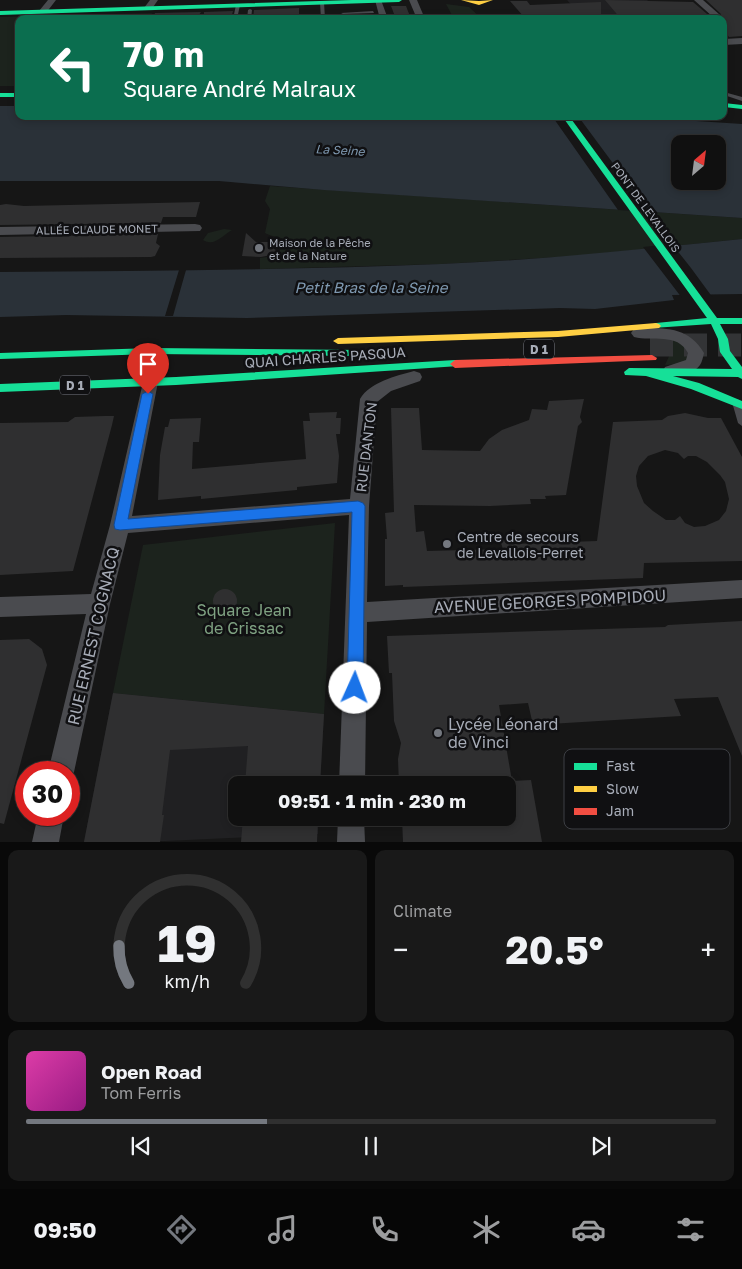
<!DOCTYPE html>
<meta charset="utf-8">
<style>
body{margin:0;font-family:"Golos Text",sans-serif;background:#191919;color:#f1f3f6;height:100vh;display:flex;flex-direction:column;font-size:19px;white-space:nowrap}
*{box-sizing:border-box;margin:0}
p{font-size:16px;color:#9c9d9f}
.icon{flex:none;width:28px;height:28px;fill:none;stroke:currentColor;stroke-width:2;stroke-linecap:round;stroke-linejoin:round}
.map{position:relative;height:842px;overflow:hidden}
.details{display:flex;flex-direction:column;gap:8px;padding:8px;background:#090909;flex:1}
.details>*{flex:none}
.guide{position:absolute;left:15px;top:15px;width:712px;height:105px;border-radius:10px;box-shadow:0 2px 8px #0003,0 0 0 1px #303030;background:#0b6e4f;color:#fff;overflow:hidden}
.needle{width:32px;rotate:28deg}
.fabs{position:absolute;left:671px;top:135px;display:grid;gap:10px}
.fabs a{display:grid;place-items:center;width:55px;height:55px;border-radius:10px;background:#101010;box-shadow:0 2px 8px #0003,0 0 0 1px #303030;font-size:25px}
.speed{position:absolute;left:15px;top:761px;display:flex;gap:10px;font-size:25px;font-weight:700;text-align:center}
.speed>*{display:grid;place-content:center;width:65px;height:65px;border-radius:50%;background:#101010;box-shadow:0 2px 8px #0003,0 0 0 1px #303030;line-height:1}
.speed .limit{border:8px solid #d22;background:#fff;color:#111}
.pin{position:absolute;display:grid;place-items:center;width:42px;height:42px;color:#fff;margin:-51px -21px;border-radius:50% 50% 50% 0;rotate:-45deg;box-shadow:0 0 5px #0007}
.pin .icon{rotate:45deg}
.me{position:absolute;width:55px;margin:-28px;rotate:2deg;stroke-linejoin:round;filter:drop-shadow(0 0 4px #0008)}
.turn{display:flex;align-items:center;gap:18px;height:105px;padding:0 25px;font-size:22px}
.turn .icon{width:65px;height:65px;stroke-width:2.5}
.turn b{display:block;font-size:35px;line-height:42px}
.big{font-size:38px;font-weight:700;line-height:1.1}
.details .tile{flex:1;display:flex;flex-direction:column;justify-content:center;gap:8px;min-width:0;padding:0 18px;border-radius:10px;background:#191919}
.details .dial{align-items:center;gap:0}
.dial svg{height:130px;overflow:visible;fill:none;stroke:#303030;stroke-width:7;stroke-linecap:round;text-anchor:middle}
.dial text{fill:#f1f3f6;stroke:none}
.song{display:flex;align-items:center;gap:15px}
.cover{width:60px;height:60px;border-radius:8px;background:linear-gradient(135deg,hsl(320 70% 55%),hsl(310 70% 35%))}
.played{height:5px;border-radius:2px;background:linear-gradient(90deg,#74787f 35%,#303030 35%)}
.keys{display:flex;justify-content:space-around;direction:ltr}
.heat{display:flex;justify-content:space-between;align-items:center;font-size:28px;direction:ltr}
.details .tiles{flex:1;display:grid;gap:8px;grid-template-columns:1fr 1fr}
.tile:last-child{grid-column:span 2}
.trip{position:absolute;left:228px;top:776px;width:288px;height:50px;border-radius:10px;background:#101010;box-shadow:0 2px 8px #0003,0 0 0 1px #303030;font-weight:700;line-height:50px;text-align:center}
.tab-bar{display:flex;height:80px;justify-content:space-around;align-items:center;background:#060606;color:#9c9d9f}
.tab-bar .icon{width:35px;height:35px}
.tab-bar .selected{color:#74787f}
.tab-bar b{font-size:22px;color:#f1f3f6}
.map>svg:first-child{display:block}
</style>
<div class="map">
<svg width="742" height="842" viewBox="0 0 742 842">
<rect width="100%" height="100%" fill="#161616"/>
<path fill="#202022" d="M567 0H647L667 19H584Z
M113 693 324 714 320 785H236V818H318V834L166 841 84 842Z"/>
<path fill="#1c231d" d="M446 4 469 7 482 19H454Z
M152 13 150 19H19V86H0V17Z
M270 186 742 218V239L576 256 442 264 260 269V258L280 255V249L286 240C278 236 272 237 265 233L270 209 265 201Z
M224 229 232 230C222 236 214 247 203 240L208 233Z
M668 337 686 347 690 358 682 364 665 365 671 352 663 342 652 338Z
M335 523 324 714 113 693 143 545Z"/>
<path fill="#2a3138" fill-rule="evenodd" d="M0 106H19V116H620L742 124V218L324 190 219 181H0ZM680 144H718V181H680Z
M742 239V294L672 295 674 300 595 309 560 308 247 318 66 315 0 317V272C147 271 294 270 441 264 542 260 642 249 742 239Z"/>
<path fill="#161616" d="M552 116H578L649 212 618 210Z
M672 244 691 268 713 298H682L643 247Z
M179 270H186L173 316H165Z"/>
<path fill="#2f2f30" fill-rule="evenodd" d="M605 0 693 2 713 19H621Z
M706 0H742V36L729 37 724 31V19H714L721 17V14Z
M510 1H527L530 5 601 2V14L524 17Z
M391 6H406L411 19H396Z
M299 8V17L253 19 254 10Z
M233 11 231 19H204V12Z
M201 12 199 15 154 16 155 13Z
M200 202 196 217H163L161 223 0 225V205L6 204 24 206Z
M246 233 256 242H270L269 246 281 253 261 257 242 256Z
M158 234 156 243 160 246 155 256 151 257 0 258V237Z
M584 399 580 417 582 422 578 426 566 495 545 496 546 499H530L531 504 490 506 414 505 416 532 424 531 427 551 503 549 499 537 514 544 597 541 613 422 662 420 668 416 685 413 708 418H721L742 457V561L644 563 643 578 403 587V585L385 586V539H387L385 513 394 512 391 408H419L422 450 480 451 489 439 502 430 529 420 532 409 547 410 549 401ZM665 450 678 453 684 459 688 456H696L707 462 720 475 725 482 729 499 726 511 719 520 705 526 694 527 685 523 680 516 675 520H666L653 511 644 503 637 486 636 476 639 466 648 456Z
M337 412 336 418H341L340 434H336L339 456 337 483 297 487V490L201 499V496L158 500 160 455 165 427H168L170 419 201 418 199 442H193L192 469 306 459 303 421H310L309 413Z
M105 416H114L112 425 73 571 0 575V423L68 422 75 417Z
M213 601a12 12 0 1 1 24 0a12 12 0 1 1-24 0Z
M742 621V756L718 697 674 699 681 716 533 725 528 703 499 705 512 781 531 780 542 842H403L402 818H506V785H399L398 759 401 743 394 721 392 673H389L387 636 665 627 668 625Z
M29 639 42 649 47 665 4 824 0 823V640Z
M113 693 324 714 320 785H245L248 746 170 750 162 815H164L160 842H84Z
M243 818H318L317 842H241Z"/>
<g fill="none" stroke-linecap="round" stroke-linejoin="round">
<path stroke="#333436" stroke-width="23" stroke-dasharray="23 11" stroke-linecap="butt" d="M650 345H742"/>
<path fill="#4a4b4f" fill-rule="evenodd" d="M322 1 324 2 325 19H321L320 2Z
M238 4 240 5 237 19H233L236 5Z
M250 9 252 10 251 19H247L248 10Z
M373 11 374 13 343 14 341 13Z
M724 92 742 97V101L724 95Z
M736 399 739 400 742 408V426L738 423 732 402Z"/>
<path fill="#4a4b4f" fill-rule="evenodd" d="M48 0H56L46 13H40L39 11Z
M150 0H158L151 10H145L144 8Z
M375 0H381L388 19H380Z
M409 0H417L425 19H417Z
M694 0H703L720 15 713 17Z
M742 38V44L724 45V39Z
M195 224 200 225 202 228 200 231 0 235V227Z
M639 328C666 328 689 327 704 353 703 357 702 362 700 365 694 374 675 378 665 375L663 371 665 367 686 360 688 353C677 332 652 342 634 337L631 333 634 329Z
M414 371 420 373 422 377 420 381 391 391 377 402 369 506 367 602 742 580V598L367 622 365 785H339L349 515 128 533 110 604 74 772 69 782V772H48L86 614 0 617V597L91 594 110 525 144 378 150 376 156 378 158 382 132 516 350 499 360 399C370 382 396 376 414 371Z
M38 815H64L59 842H32Z
M338 818H364L365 842H337Z"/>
<path fill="#16e098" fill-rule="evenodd" d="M352 0H402L399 2 0 15V11Z
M0 93H19V97H0Z
M724 103 742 105V109L724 107Z
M562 116H569L717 318H742V324H720L728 339 730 351 742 367V379L738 377 673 376 699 383 742 401V409L691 389 646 376 625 375 624 372 629 368 732 369 720 352 718 339 711 324 653 328 651 326 653 324 656 323 707 318Z
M152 348 361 350 366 353 361 356 152 354 0 359V353Z
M455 360 460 364 459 366 176 385 0 392V384L176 377Z"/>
<path fill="#ffcf43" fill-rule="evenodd" d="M461 0 479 1 493 0 479 5Z
M656 323 659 324 661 326 659 328 558 337 338 344 333 341 338 338 558 331Z"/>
<path fill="#f24e42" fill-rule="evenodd" d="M652 355 657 358 656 360 455 368 450 364 455 360Z"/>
</g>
<path fill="#1a73e8" stroke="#114b97" d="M148 391 153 394 128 519 358 501 363 503 365 506 363 688 360 694 355 696 350 694 347 688 352 512 120 530 115 529 114 525 142 394Z"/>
<g fill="#74787f" stroke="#101012" stroke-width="2">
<circle cx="259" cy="248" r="5"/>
<circle cx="447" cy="544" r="5"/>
<circle cx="438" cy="733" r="5"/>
</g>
<g text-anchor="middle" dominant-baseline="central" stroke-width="5" stroke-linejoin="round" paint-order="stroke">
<g font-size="11" fill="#a7acb7" stroke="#101012">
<text transform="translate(646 207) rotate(54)">PONT DE LEVALLOIS</text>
<text transform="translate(97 229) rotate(-1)">ALLÉE CLAUDE MONET</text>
</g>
<g font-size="11" fill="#a7acb7" stroke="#101012" text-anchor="start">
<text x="269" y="242">Maison de la Pêche<tspan x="269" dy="13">et de la Nature</tspan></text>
</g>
<g font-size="12" font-style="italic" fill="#7f99b1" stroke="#101012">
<text transform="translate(340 150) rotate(3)">La Seine</text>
</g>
<g fill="#101012" stroke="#7a7d86" stroke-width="1">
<rect x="524" y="339.5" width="30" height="19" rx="4"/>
<rect x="60" y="375.5" width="30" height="19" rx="4"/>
</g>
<g font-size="12" font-weight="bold" fill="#a7acb7">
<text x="539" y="349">D 1</text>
<text x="75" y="385">D 1</text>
</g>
<g font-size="14" fill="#a7acb7" stroke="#101012">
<text transform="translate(325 357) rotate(-4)">QUAI CHARLES PASQUA</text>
<text transform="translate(366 447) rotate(-83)">RUE DANTON</text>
</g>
<g font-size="14" fill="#a7acb7" stroke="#101012" text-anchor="start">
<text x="457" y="536">Centre de secours<tspan x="457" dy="16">de Levallois-Perret</tspan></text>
</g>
<g font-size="15" font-style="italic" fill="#7f99b1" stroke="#101012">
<text x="371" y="287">Petit Bras de la Seine</text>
</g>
<g font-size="16" fill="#a7acb7" stroke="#101012">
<text transform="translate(550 601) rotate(-3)">AVENUE GEORGES POMPIDOU</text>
<text transform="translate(93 636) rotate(-77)">RUE ERNEST COGNACQ</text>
</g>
<g font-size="16" fill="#7fa282" stroke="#101012">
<text x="244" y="610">Square Jean<tspan x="244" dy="18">de Grissac</tspan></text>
</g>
<g font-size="16" fill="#a7acb7" stroke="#101012" text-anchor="start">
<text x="448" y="724">Lycée Léonard<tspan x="448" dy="18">de Vinci</tspan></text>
</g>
</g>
<rect x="564" y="749" width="166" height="80" rx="8" fill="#101012" stroke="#3d3f44" stroke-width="1"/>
<rect x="574" y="763" width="23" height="7" fill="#16e098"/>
<rect x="574" y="786" width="23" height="6" fill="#ffcf43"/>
<rect x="574" y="808" width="23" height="7" fill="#f24e42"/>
<g font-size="14" fill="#a7acb7">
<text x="606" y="771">Fast</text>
<text x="606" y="794">Slow</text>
<text x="606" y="816">Jam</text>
</g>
</svg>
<div class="fabs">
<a><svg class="needle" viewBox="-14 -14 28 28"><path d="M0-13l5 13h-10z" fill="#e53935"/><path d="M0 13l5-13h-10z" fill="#9c9d9f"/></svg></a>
</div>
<div class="speed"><div class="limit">30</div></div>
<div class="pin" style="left:148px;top:394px;background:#d93025"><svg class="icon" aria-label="arrive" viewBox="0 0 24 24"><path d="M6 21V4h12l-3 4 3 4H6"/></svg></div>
<svg class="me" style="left:355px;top:688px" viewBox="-20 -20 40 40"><circle r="19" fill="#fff"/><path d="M0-13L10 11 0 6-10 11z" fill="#1a73e8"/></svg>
<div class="trip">09:51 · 1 min · 230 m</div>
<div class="guide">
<div class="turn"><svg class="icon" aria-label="left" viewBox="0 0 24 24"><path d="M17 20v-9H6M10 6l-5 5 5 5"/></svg><div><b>70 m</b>Square André Malraux</div></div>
</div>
</div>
<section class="details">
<div class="tiles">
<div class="tile dial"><svg viewBox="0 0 100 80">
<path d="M14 69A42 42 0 1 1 86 69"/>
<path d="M14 69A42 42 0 0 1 8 46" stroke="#74787f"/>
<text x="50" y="56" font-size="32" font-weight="700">19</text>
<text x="50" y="72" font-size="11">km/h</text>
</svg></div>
<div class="tile"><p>Climate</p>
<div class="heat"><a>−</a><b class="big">20.5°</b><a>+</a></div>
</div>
<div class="tile">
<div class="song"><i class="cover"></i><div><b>Open Road</b><p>Tom Ferris</p></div></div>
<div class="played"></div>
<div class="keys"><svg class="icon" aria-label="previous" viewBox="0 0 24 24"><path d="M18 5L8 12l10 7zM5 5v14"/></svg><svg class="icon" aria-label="pause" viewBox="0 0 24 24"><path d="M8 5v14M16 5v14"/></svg><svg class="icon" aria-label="next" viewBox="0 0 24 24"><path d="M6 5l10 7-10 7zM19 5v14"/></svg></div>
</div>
</div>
</section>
<nav class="tab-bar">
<b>09:50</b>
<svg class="icon selected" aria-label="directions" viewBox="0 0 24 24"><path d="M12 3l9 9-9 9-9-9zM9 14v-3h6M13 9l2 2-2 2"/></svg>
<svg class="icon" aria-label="music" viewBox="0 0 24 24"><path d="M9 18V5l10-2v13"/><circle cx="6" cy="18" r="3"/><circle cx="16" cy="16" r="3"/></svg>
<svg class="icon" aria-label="phone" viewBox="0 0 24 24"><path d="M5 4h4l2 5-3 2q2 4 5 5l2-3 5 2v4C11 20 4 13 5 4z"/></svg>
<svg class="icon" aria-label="climate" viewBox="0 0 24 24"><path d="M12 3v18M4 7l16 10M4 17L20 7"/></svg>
<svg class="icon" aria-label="car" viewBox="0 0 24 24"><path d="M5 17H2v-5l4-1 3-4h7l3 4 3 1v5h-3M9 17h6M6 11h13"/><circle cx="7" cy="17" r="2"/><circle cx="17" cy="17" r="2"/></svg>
<svg class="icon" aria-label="filters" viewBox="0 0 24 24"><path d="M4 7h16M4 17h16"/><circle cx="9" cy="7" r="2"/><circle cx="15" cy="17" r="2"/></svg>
</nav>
